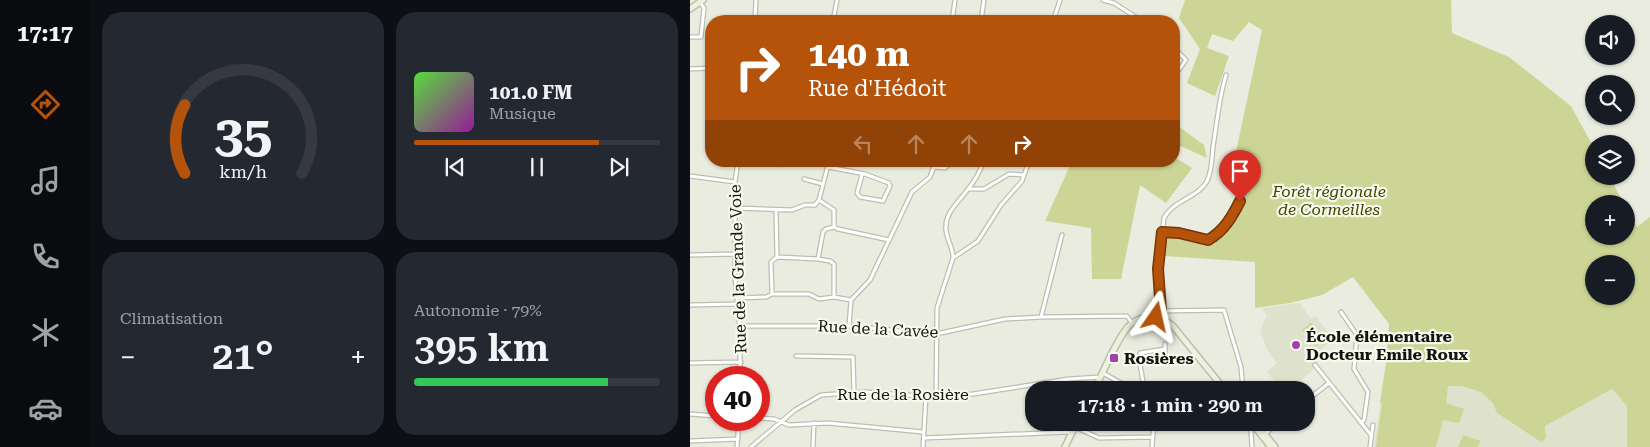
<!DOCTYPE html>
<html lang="fr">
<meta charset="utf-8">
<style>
body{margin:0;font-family:"Roboto Serif",serif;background:#242831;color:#f1f3f6;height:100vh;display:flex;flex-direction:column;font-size:19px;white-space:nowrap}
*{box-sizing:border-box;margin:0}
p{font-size:16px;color:#9ea1a6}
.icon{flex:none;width:28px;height:28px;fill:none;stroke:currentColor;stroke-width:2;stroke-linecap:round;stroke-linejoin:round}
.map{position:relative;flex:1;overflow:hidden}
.drawer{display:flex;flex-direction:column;gap:12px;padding:12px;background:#0d0f14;width:600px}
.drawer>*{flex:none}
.top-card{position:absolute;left:15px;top:15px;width:475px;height:152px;border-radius:20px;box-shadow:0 1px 4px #0004;background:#b45309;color:#fff;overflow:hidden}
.controls{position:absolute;left:895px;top:15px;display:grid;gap:10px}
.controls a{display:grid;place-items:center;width:50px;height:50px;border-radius:50%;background:#171b24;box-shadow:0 1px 4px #0004;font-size:25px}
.speed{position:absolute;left:15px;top:366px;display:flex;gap:10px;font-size:25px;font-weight:700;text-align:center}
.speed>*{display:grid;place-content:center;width:65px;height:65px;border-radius:50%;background:#171b24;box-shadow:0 1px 4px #0004;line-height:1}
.speed .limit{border:8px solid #d22;background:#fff;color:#111}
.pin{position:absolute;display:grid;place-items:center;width:42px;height:42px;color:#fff;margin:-51px -21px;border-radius:50% 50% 50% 0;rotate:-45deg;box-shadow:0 0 5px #0007}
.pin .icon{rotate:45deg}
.me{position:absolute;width:55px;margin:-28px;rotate:11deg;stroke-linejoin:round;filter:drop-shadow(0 0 4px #0008)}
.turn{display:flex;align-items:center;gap:18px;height:105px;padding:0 20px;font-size:22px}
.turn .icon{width:65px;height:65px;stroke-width:2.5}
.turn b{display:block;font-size:35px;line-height:42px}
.lanes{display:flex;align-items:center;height:48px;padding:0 20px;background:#0003;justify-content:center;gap:25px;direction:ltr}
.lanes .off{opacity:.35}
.big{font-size:38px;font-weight:600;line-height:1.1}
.drawer .card{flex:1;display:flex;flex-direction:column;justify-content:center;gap:8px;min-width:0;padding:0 18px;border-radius:20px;background:#242831}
.drawer .dial{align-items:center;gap:0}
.dial svg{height:130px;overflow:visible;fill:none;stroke:#363941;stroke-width:7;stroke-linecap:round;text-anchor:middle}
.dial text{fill:#f1f3f6;stroke:none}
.song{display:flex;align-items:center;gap:15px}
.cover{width:60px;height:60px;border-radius:8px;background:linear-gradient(135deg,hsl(110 70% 55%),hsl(300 70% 35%))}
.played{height:5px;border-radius:2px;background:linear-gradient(90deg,#b45309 75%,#363941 75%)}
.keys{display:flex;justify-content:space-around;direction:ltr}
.heat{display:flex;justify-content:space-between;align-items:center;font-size:28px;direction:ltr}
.charge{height:8px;border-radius:4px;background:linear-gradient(90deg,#34c759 79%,#363941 0)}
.drawer .tiles{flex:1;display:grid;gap:12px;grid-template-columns:repeat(2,1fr)}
.trip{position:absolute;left:335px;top:381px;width:290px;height:50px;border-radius:20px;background:#171b24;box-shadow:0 1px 4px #0004;font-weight:600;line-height:50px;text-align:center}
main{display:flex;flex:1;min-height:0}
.tab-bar{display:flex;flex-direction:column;width:90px;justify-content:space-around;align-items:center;background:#090b0e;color:#9ea1a6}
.tab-bar .icon{width:35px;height:35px}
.tab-bar .selected{color:#b45309}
.tab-bar b{font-size:22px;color:#f1f3f6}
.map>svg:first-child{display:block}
</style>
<main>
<nav class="tab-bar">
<b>17:17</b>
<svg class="icon selected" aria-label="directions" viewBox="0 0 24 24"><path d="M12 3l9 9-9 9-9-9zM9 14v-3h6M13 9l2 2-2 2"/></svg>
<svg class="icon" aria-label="music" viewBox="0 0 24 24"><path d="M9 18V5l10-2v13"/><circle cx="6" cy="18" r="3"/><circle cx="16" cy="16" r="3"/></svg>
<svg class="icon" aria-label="phone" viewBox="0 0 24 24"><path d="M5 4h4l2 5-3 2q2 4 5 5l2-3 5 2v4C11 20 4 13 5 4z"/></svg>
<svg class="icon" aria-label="climate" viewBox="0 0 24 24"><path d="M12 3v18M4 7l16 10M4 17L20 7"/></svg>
<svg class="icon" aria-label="car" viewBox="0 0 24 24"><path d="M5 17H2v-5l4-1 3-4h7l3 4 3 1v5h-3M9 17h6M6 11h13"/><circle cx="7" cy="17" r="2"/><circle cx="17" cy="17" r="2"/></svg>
</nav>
<section class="drawer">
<div class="tiles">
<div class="card dial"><svg viewBox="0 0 100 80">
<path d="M14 69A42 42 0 1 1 86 69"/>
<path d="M14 69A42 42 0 0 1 14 27" stroke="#b45309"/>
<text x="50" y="56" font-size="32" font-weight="700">35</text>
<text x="50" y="72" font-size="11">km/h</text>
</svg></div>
<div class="card">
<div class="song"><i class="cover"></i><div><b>101.0 FM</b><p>Musique</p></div></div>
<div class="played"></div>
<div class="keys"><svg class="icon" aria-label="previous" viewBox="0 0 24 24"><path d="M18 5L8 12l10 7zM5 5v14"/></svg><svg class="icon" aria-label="pause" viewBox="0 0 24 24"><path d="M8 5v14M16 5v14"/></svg><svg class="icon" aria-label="next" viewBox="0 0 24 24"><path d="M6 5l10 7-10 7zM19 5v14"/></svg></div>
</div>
<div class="card"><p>Climatisation</p>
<div class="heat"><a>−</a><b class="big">21°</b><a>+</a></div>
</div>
<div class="card"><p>Autonomie · 79%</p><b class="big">395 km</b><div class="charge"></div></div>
</div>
</section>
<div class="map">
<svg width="960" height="447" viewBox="0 0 960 447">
<rect width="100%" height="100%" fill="#e9ecdf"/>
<path fill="#dee2cd" d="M52 161H92L91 168 73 164 72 167 52 164Z
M610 303 621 319 625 316 644 339 623 356 629 365 611 380 614 384 608 390H591L577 372 587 363 578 351 570 331 577 315 572 308Z
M696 363 771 373 855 426 922 389 937 406V447H684Z"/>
<path fill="#ccd595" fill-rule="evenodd" d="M495 0H761L762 33 819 57 881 106 904 148V176H919L934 204H904V236H936V208L947 227 960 217V447H937V406L922 389 855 426 856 438 851 442 807 413 803 403 791 392 772 386H758L756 403 774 409 769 423 753 420 746 447H686L692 403H690L696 363 699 324 663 277 632 295 600 303 565 308V262L475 256 479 233 525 244 565 174 544 161 572 30 559 22 543 41 522 34 517 48 539 56 525 96 497 83 510 49 489 18ZM904 264H936V296H904Z
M484 123 514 145 517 158 484 143Z
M484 157 502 168 476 203 450 185 431 279H402L401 228 355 221 382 161H484Z
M621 323 634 339 625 346 612 330Z
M773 435 791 441 787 447H768Z"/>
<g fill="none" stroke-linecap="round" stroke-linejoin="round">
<defs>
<path id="street" d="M413 0 424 3 452 21
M65 21 66 0
M143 21 147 0
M262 21 265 0
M291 21 294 0
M363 21 370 0
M0 37H11L14 8 10 2
M484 48 496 60 484 77
M0 69 21 68
M48 161 45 182V278L50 329V378
M138 167 175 174 199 183 200 186 193 201 170 197 167 193 172 175
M244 167 255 168 262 161
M0 176 45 182
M114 179 133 184
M279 189H294L319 174 334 175
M129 200 139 161
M45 208 102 210 115 205H125L129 200 144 210V227L148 229 199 240
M144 227 136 229 133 232 128 259 140 261 144 264V297
M472 232 489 233 515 240 521 238 538 224 562 177
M0 255 45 254
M87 257 128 259
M263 257C263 248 257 240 256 230 254 213 269 202 278 189 285 181 290 171 294 161
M82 294 81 262 87 257 86 210
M47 298 76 297 82 294H119L129 299 144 297 161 300
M0 305 47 304
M471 311 468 269 474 218C483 200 508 198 517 181 522 171 522 158 523 147 527 122 529 98 536 75
M651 312 667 335 664 369 678 392 674 420 671 423
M351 317 372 235
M469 318 471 311 534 310 551 367 553 390
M49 326H159L246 334 315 319 351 317 437 316 442 323
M159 326 161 300 180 280 222 192 240 177 246 161
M475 344V354
M106 356 163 357 164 392
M0 363 51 362
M625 365 681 435
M413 373 436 386 454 387 459 390
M454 387 449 359 450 353 475 349
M246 397 247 308 263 258 288 241 311 205 332 181 339 161
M616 401 639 383
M0 414 26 416
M69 418 84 419 99 425 138 423 233 432
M385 427 409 438 463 437
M574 435 589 422
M234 438 378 432 382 434
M0 441 48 439
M47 447 49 420
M61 447 105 410 131 395 175 392 231 396 283 394 379 379 411 377
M123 447 124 423
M233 447 236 396
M462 447 464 422
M562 447 561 431 563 425
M680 447 683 425"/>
<path id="secondary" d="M0 9 13 0
M404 390C412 375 429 334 440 325 453 313 471 316 483 326L535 390
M561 422 581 447
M565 422 585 447
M375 447 387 422"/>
</defs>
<use href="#street" stroke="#bcbeb2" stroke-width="5.5"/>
<use href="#secondary" stroke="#bcbeb2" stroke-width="8"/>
<use href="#street" stroke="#fff" stroke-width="3"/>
<use href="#secondary" stroke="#eef1db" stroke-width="5"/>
</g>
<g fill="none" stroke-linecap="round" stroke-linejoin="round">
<defs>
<path id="route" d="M466 317 469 318 471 311 468 269 472 232 489 233 518 240C534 231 542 217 550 201"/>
</defs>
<use href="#route" stroke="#753606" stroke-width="12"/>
<use href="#route" stroke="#b45309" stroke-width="9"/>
</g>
<g fill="#a141a9" stroke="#f7f9ec" stroke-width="2">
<circle cx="606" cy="345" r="5"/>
<rect x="419" y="353" width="10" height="10" rx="2.5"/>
</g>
<g text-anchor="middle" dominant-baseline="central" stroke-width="4.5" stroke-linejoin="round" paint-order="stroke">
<g font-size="16" font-style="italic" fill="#404500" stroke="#f7f9ec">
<text x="639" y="191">Forêt régionale<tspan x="639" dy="18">de Cormeilles</tspan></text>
</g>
<g font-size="16" fill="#131410" stroke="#f7f9ec">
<text transform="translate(48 269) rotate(-92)">Rue de la Grande Voie</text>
<text transform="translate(188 329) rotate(3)">Rue de la Cavée</text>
<text x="213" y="394">Rue de la Rosière</text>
</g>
<g font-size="16" font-weight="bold" fill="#131410" stroke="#f7f9ec" text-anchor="start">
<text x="616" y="336">École élémentaire<tspan x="616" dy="18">Docteur Emile Roux</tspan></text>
<text x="434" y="358">Rosières</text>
</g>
</g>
</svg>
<div class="controls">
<a><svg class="icon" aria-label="sound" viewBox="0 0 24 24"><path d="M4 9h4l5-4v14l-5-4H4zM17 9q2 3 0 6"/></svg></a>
<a><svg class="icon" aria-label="search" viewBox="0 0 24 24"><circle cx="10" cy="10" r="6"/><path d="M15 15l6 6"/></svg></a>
<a><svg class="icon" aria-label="layers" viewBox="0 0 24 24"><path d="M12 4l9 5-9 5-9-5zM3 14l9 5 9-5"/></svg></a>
<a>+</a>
<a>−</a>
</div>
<div class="speed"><div class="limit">40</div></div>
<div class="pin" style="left:550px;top:201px;background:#d93025"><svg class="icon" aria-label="arrive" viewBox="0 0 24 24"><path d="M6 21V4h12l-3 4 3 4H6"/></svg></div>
<svg class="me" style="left:466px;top:317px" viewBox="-20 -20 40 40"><path d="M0-17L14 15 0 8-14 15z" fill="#b45309" stroke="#fff" stroke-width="4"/></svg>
<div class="trip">17:18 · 1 min · 290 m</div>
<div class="top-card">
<div class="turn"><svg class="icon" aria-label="right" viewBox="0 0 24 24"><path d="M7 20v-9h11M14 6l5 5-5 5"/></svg><div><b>140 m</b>Rue d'Hédoit</div></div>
<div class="lanes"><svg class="icon off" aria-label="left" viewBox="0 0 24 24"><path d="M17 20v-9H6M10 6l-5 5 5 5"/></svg><svg class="icon off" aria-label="ahead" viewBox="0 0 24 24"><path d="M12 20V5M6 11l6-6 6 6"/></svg><svg class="icon off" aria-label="ahead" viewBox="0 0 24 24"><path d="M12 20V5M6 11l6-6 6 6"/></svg><svg class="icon" aria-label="right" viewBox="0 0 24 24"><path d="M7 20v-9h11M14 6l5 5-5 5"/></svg></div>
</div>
</div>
</main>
